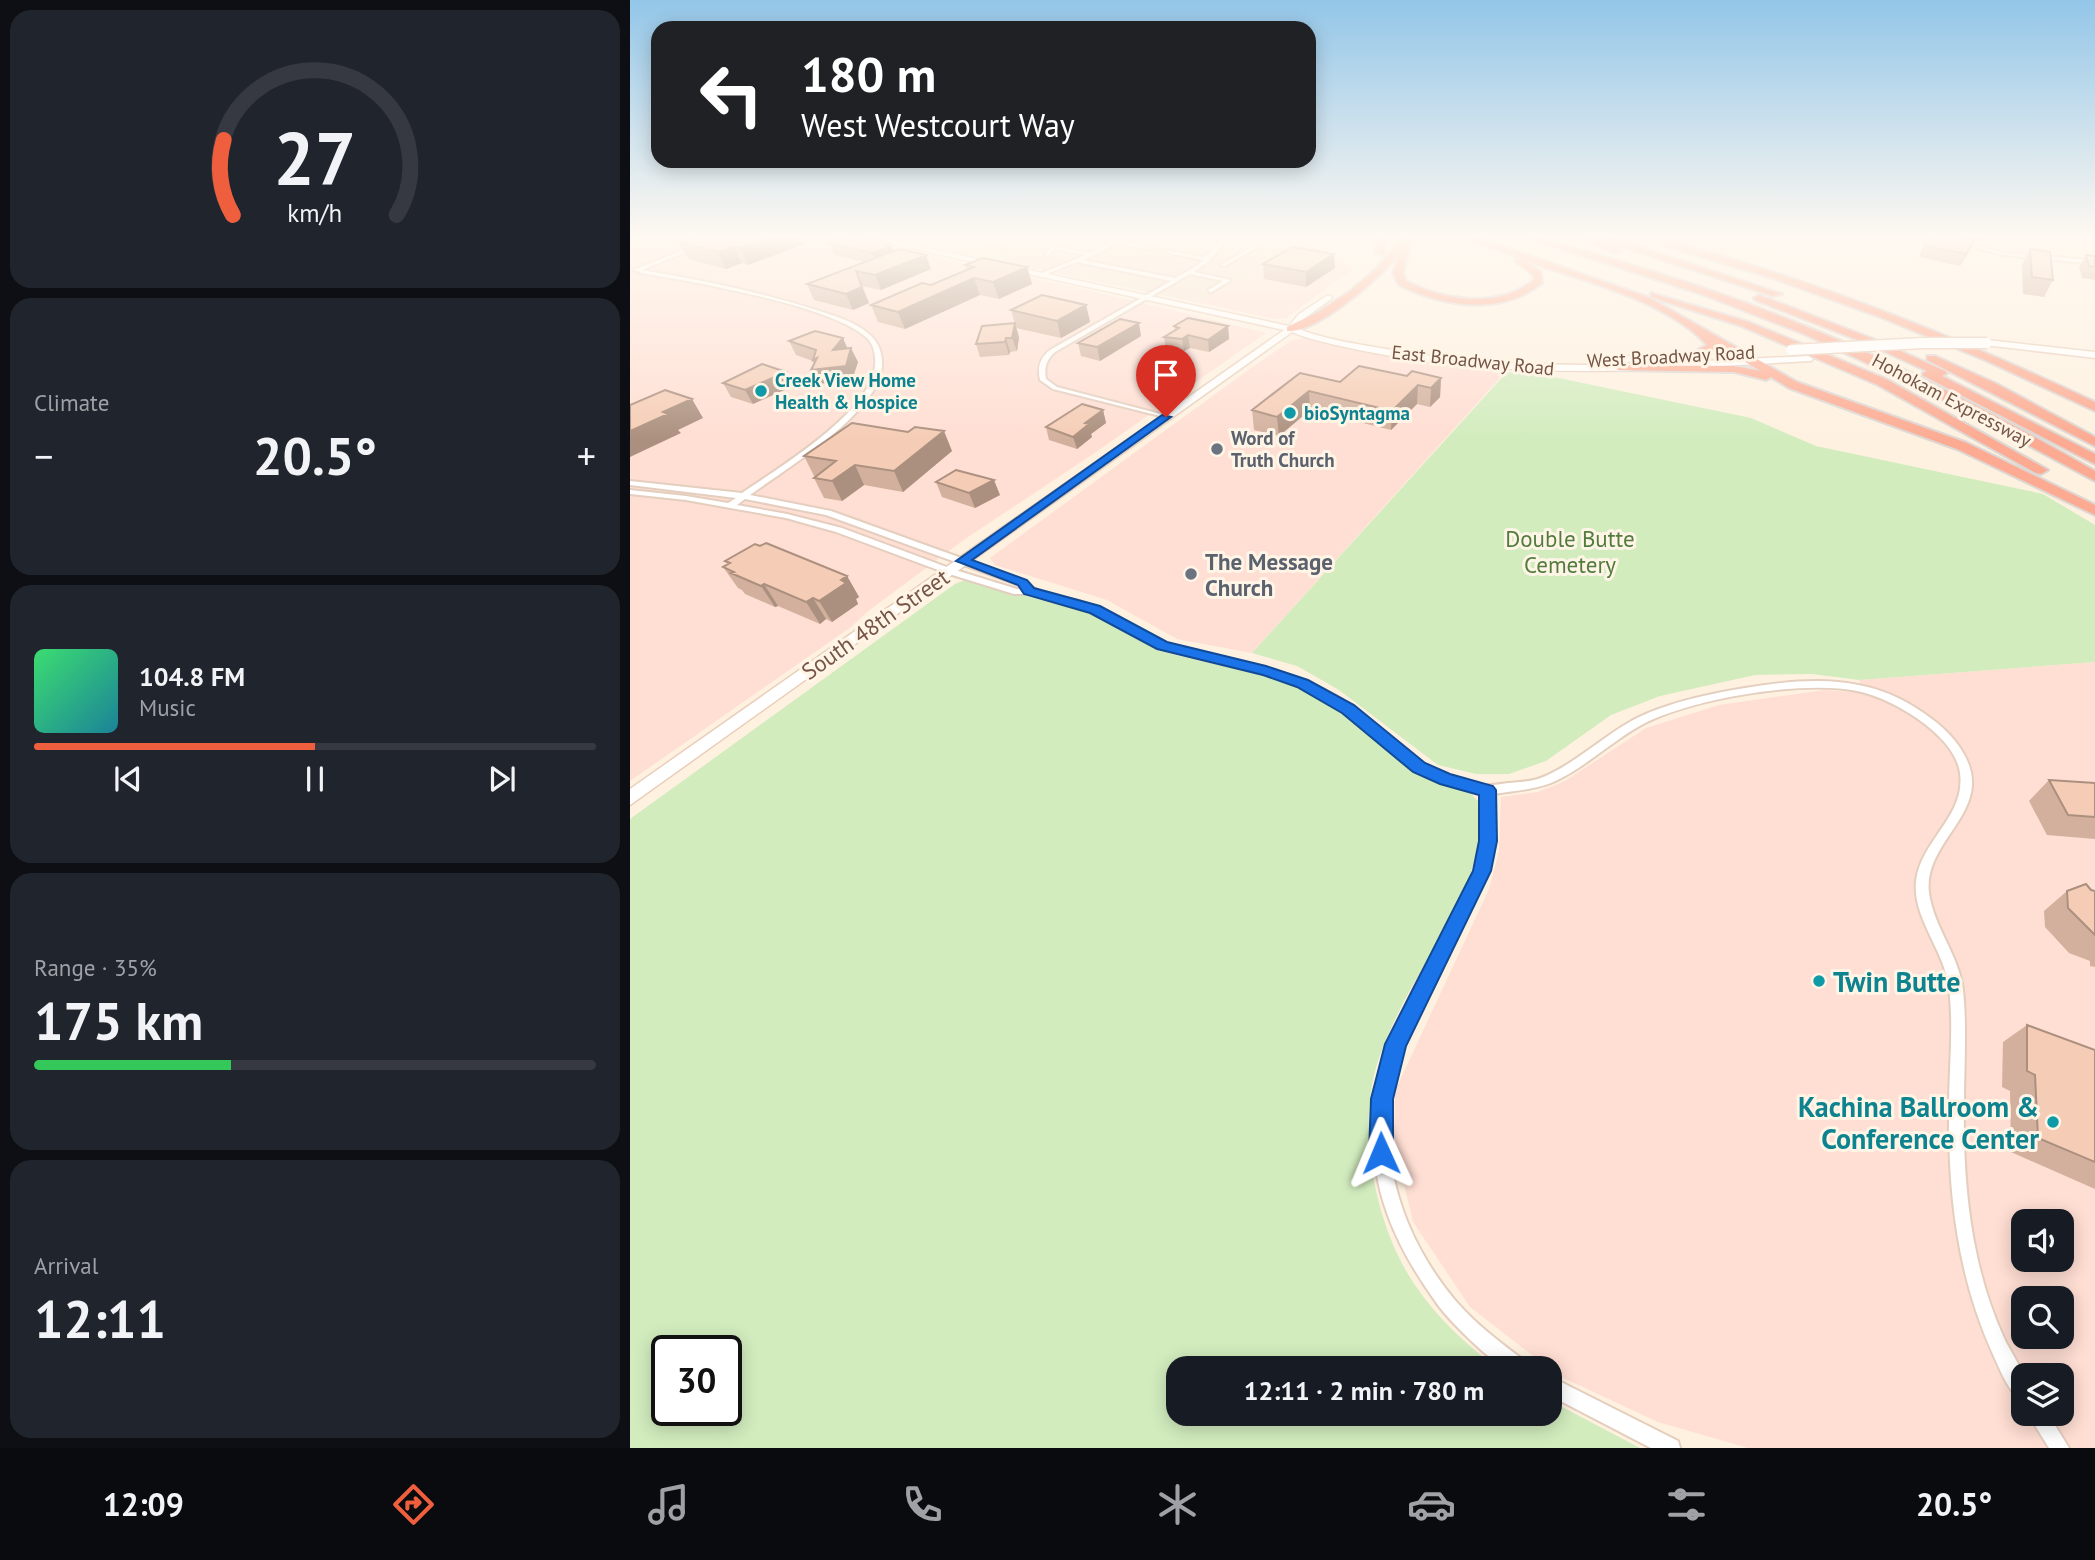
<!DOCTYPE html>
<meta charset="utf-8">
<style>
body{margin:0;font-family:"PT Sans",sans-serif;background:#20242c;color:#f1f3f6;height:100vh;display:flex;flex-direction:column;font-size:26px;white-space:nowrap}
*{box-sizing:border-box;margin:0}
p{font-size:23px;color:#9ea1a6}
.icon{flex:none;width:38px;height:38px;fill:none;stroke:currentColor;stroke-width:2;stroke-linecap:round;stroke-linejoin:round}
.map{position:relative;flex:1;overflow:hidden}
.panel{display:flex;flex-direction:column;gap:10px;padding:10px;background:#0d0f14;width:630px}
.panel>*{flex:none}
.top-card{position:absolute;left:21px;top:21px;width:665px;height:147px;border-radius:21px;box-shadow:0 4px 18px #0003;background:#202124;color:#fff;overflow:hidden}
.controls{position:absolute;left:1381px;top:1209px;display:grid;gap:14px}
.controls a{display:grid;place-items:center;width:63px;height:63px;border-radius:14px;background:#171b24;box-shadow:0 4px 18px #0003;font-size:35px}
.speed{position:absolute;left:21px;top:1335px;display:flex;gap:14px;font-size:35px;font-weight:700;text-align:center}
.speed>*{display:grid;place-content:center;width:91px;height:91px;border-radius:50%;background:#171b24;box-shadow:0 4px 18px #0003;line-height:1}
.speed .limit{border:4px solid #111;border-radius:10px;background:#fff;color:#111}
.pin{position:absolute;display:grid;place-items:center;width:60px;height:60px;color:#fff;margin:-72px -30px;border-radius:50% 50% 50% 0;rotate:-45deg;box-shadow:0 0 7px #0007}
.pin .icon{rotate:45deg}
.me{position:absolute;width:77px;margin:-38px;rotate:359deg;stroke-linejoin:round;filter:drop-shadow(0 0 5px #0008)}
.turn{display:flex;align-items:center;gap:24px;height:147px;padding:0 35px;font-size:32px}
.turn .icon{width:91px;height:91px;stroke-width:2.5}
.turn b{display:block;font-size:49px;line-height:60px}
.big{font-size:52px;font-weight:700;line-height:1.1}
.panel .card{flex:1;display:flex;flex-direction:column;justify-content:center;gap:10px;min-width:0;padding:0 24px;border-radius:21px;background:#20242c}
.panel .dial{align-items:center;gap:0}
.dial svg{height:182px;overflow:visible;fill:none;stroke:#363941;stroke-width:7;stroke-linecap:round;text-anchor:middle}
.dial text{fill:#f1f3f6;stroke:none}
.song{display:flex;align-items:center;gap:21px}
.cover{width:84px;height:84px;border-radius:10px;background:linear-gradient(135deg,hsl(140 70% 55%),hsl(190 70% 35%))}
.played{height:7px;border-radius:4px;background:linear-gradient(90deg,#f05f3d 50%,#363941 50%)}
.keys{display:flex;justify-content:space-around;direction:ltr}
.heat{display:flex;justify-content:space-between;align-items:center;font-size:38px;direction:ltr}
.charge{height:10px;border-radius:5px;background:linear-gradient(90deg,#34c759 35%,#363941 0)}
.trip{position:absolute;left:536px;top:1356px;width:396px;height:70px;border-radius:21px;background:#171b24;box-shadow:0 4px 18px #0003;font-weight:700;line-height:70px;text-align:center}
.tabs{display:flex;height:112px;justify-content:space-around;align-items:center;background:#090b0e;color:#9ea1a6}
.tabs .icon{width:49px;height:49px}
.tabs .selected{color:#f05f3d}
.tabs b{font-size:32px;color:#f1f3f6}
main{display:flex;flex:1;min-height:0}
.map>svg:first-child{display:block}
</style>
<main>
<section class="panel">
<div class="card dial"><svg viewBox="0 0 100 80">
<path d="M14 69A42 42 0 1 1 86 69"/>
<path d="M14 69A42 42 0 0 1 10 36" stroke="#f05f3d"/>
<text x="50" y="56" font-size="32" font-weight="700">27</text>
<text x="50" y="72" font-size="11">km/h</text>
</svg></div>
<div class="card"><p>Climate</p>
<div class="heat"><a>−</a><b class="big">20.5°</b><a>+</a></div>
</div>
<div class="card">
<div class="song"><i class="cover"></i><div><b>104.8 FM</b><p>Music</p></div></div>
<div class="played"></div>
<div class="keys"><svg class="icon" aria-label="previous" viewBox="0 0 24 24"><path d="M18 5L8 12l10 7zM5 5v14"/></svg><svg class="icon" aria-label="pause" viewBox="0 0 24 24"><path d="M8 5v14M16 5v14"/></svg><svg class="icon" aria-label="next" viewBox="0 0 24 24"><path d="M6 5l10 7-10 7zM19 5v14"/></svg></div>
</div>
<div class="card"><p>Range · 35%</p><b class="big">175 km</b><div class="charge"></div></div>
<div class="card"><p>Arrival</p><b class="big">12:11</b></div>
</section>
<div class="map">
<svg width="1465" height="1448" viewBox="0 0 1465 1448">
<rect width="100%" height="100%" fill="#fef1e0"/>
<path fill="#f6e2ce" d="M251 237H663L672 242 570 303Z"/>
<path fill="#ffded3" fill-rule="evenodd" d="M0 237H208L458 290 636 333 466 452 335 539 237 612 221 627 0 781Z
M672 242 723 269 656 318 646 319 570 303Z
M674 338 742 352 878 369 622 653 547 639 477 600 365 565 360 558 621 368 662 340Z
M1465 662V1448H1118L1028 1422 929 1376 840 1307 783 1222 764 1142 765 1091 859 889 869 852 871 797 908 792 935 781 1016 728 1089 705 1195 690 1234 693 1229 680ZM1393 1222H1432V1260H1393ZM1393 1298H1432V1337H1393ZM1393 1376H1432V1414H1393Z"/>
<path fill="#d2ecbe" fill-rule="evenodd" d="M877 372 919 376 1121 418 1186 446 1413 494 1465 525V662L1229 680 1182 674 1125 675 1030 696 981 715 916 761 879 774H846L808 765 709 690 667 666 622 653Z
M335 580 460 613 529 651 635 676 671 688 708 710 783 771 799 779 841 794 849 802C858 878 804 942 771 1007 763 1024 754 1042 748 1061 726 1128 745 1227 785 1285 806 1317 837 1345 867 1368H548V1414H919V1400L1010 1448H0V819L325 584ZM96 1351V1410H37V1351Z"/>
<g fill="none" stroke-linecap="round" stroke-linejoin="round">
<defs>
<path id="minor" d="M296 237H303L279 248 275 247Z
M332 237H343L377 246 375 247Z
M488 237H494L489 241 527 249 525 250 485 243 472 252 452 260 545 278 568 265 573 260 534 252 532 250 575 257 589 242 587 237H592L594 243 580 260 564 272 601 280 580 293 578 290 593 281 560 274 425 352C416 360 414 368 416 379L427 387 538 416V418L423 389 410 380C407 367 410 358 420 350L541 281 447 262 412 276 407 275 456 255 424 249 419 255H415L421 246 460 253Z
M657 237H663L670 242 666 243Z
M1306 237H1315L1373 253 1465 260V264L1373 255Z
M64 246 68 247 12 270C70 280 127 291 183 309 202 315 225 321 240 335 254 347 255 369 247 384 225 427 159 467 120 495L201 511 395 581C410 598 438 596 458 604 485 615 509 633 535 643 546 647 558 649 569 651 591 657 614 662 636 668 666 676 695 688 722 706 747 724 769 750 796 765 813 775 833 781 853 785 861 786 870 784 878 783 886 782 896 782 904 780 936 772 975 734 1007 718 1040 702 1078 694 1115 688 1175 678 1236 674 1289 710 1306 721 1322 734 1332 751 1369 810 1292 839 1299 893 1304 928 1329 955 1333 990 1337 1027 1334 1065 1334 1102 1333 1153 1336 1206 1347 1256 1353 1284 1362 1312 1374 1338 1379 1349 1391 1366 1393 1376 1395 1383 1393 1394 1393 1401 1380 1396 1368 1365 1362 1352 1327 1274 1318 1192 1319 1107 1319 1068 1324 1027 1319 988 1315 951 1282 918 1286 881 1291 840 1336 816 1330 773 1327 749 1301 727 1282 715 1265 704 1247 695 1227 691 1173 680 1067 698 1017 722 983 739 956 768 921 783 903 790 882 791 863 794 863 819 865 843 859 868 855 883 846 898 839 912 820 950 798 986 781 1025 738 1120 759 1220 824 1299 845 1324 871 1343 896 1362L899 1368C893 1369 885 1370 878 1368 864 1366 818 1319 808 1305 766 1247 738 1188 744 1114 744 1105 744 1096 746 1088 755 1048 772 1011 791 975 814 933 847 889 852 841 854 825 852 809 851 793L812 783 785 770 714 712 669 685 634 674 530 648 450 607 399 594H384L316 573 206 532 156 518 56 500 0 494V490L56 496 98 503 106 498 0 485V481L112 493C148 468 251 407 245 358 245 351 242 343 237 338 210 313 129 296 92 288 73 284 54 280 34 277 24 275 13 274 3 270ZM115 499 196 515 389 585 392 589H387L322 569 212 528 157 514 107 505Z
M624 246 628 247 595 266 590 265Z
M919 1376 1048 1441 1050 1448H1021L919 1395Z
M1398 1414H1418L1439 1448H1419Z"/>
<path id="secondary" d="M230 237H245L659 326 669 314 698 295 702 297 701 299 675 318 666 328C693 339 722 343 750 348 835 363 921 367 1007 364L1012 367 1007 370C914 373 821 369 729 350 707 345 683 341 662 332L0 805V789L654 330Z
M1357 340 1465 352V358L1354 345V341Z
M1048 353 1051 354V358L993 362 988 359 993 356Z
M1178 356 1183 359 1181 361 1033 369 1028 366 1033 363Z"/>
<path id="motorway" d="M741 237H750L755 242 754 256 745 253 747 244Z
M773 237H782L773 273 776 281C816 301 868 309 904 280L903 275 885 261 889 258 833 237H847L1020 298 1167 382 1337 443 1465 505V515L1327 449 1159 388 1141 377 1136 380 1104 372 987 370V366L991 365 1104 366 1131 371 1089 347 1070 357H1062V353L1077 345C1036 300 953 281 896 261L911 272 912 283C872 316 813 307 769 285L763 273 769 254C752 277 686 334 657 331V327L688 312 719 292 747 268Z
M895 237H910C986 260 1063 282 1137 311 1251 354 1360 411 1465 471V481L1299 392 1174 334 1074 295Z
M950 237H963L992 251 984 253Z
M973 237H980L1152 294 1143 296 973 241Z
M1035 240C1183 279 1327 337 1465 402V411L1357 361 1250 317 1142 278 1032 245 1031 243Z
M1021 293 1119 322 1256 379 1418 470 1411 474 1406 473 1248 385 1111 326 1021 297Z
M1129 295 1246 340 1315 371 1317 373 1312 376 1465 454V464L1294 376 1292 374 1297 371 1238 344 1125 300 1124 298Z
M1297 356H1305L1367 384 1465 437V446L1297 360Z"/>
</defs>
<use href="#minor" stroke="#e4cebe" stroke-width="4"/>
<use href="#secondary" stroke="#e9cfbb" stroke-width="3"/>
<use href="#motorway" stroke="#ded6d3" stroke-width="4"/>
<use href="#minor" fill="#fff" fill-rule="evenodd"/>
<use href="#secondary" fill="#fff" fill-rule="evenodd"/>
<use href="#motorway" fill="#fcab92" fill-rule="evenodd"/>
<defs>
<path id="secondary-bridge-far1" d="M1279 344 1357 343"/>
<path id="secondary-bridge" d="M1161 350 1293 343H1357"/>
</defs>
<use href="#secondary-bridge-far1" stroke="#e9cfbb" stroke-width="10" stroke-linecap="butt"/>
<use href="#secondary-bridge" stroke="#e9cfbb" stroke-width="13" stroke-linecap="butt"/>
<use href="#secondary-bridge-far1" stroke="#fff" stroke-width="8"/>
<use href="#secondary-bridge" stroke="#fff" stroke-width="10"/>
</g>
<path fill="#d3b09d" d="M1331 237H1357L1355 241 1345 240 1330 266 1289 257 1294 245 1336 238Z
M49 243 175 244 118 265 112 263 96 269 58 259Z
M199 243 263 251 301 269 251 290 232 286 239 303 223 310 184 300 177 284 234 262 204 255Z
M1400 249 1423 280 1414 297 1393 294 1392 265Z
M1456 255 1465 256V280L1452 278 1449 267Z
M633 264 705 268 676 287 634 279Z
M335 265 397 267 402 284 369 299 350 295 275 329 248 322 241 305 301 285 337 270Z
M456 305 460 322 431 338 386 328 381 310Z
M544 326H598L599 339 579 352 560 348 554 351 536 350 534 337 545 330Z
M511 336 470 361 451 356 448 343Z
M389 337 387 351 380 352 379 355 350 357 346 344Z
M159 341 218 348 228 362 222 380 188 384 181 370 184 363 183 361 166 355Z
M156 372 163 386 123 404 101 397 93 383Z
M670 373 710 382 777 376 811 378 810 397 800 407 787 404 761 430 680 410 649 436 624 430 622 410Z
M473 410 476 423 461 434 462 437 447 449 419 440 416 427Z
M322 451 273 492 234 485 212 501 194 498 184 478 186 476H184L174 456Z
M306 482 370 495 345 508 312 497Z
M95 561 217 576 229 597 226 599 228 604 202 622 196 619 190 624 148 606 145 607 115 594 112 590 108 588 93 567 98 565Z
M1419 780 1465 783V839L1417 835 1399 801Z
M1461 890 1465 891V967L1460 966V961L1439 953 1415 927 1414 911 1437 891Z
M1397 1025 1465 1050V1189L1381 1152 1380 1091 1372 1087 1373 1042Z"/>
<path fill="#ac907f" d="M142 237H172L175 244 118 265 110 248Z
M1346 237 1341 249 1330 266 1336 254Z
M260 243 265 255 247 265 242 253Z
M104 247 112 263 96 269 88 252Z
M704 254 705 268 676 287V272Z
M296 255 301 269 251 290 245 275Z
M397 267 402 284 369 299 363 282Z
M226 271 239 303 223 310 216 294Z
M344 278 350 295 275 329 268 312Z
M456 305 460 322 431 338 427 321Z
M385 323 389 337 387 351 382 338Z
M509 323 511 336 470 361 467 347Z
M598 326 599 339 579 352 578 340Z
M558 335 560 348 554 351 552 339Z
M213 338 219 352 203 350Z
M376 338 380 352 379 355 375 342Z
M221 348 228 362 222 380 188 384 181 370 187 369 183 360Z
M156 372 163 386 123 404 115 390Z
M811 378 810 397 800 407 801 388Z
M788 385 787 404 761 430 762 411Z
M679 391 680 410 649 436 647 417Z
M62 399 73 418 48 430 51 433 0 457V431L33 412Z
M473 410 476 423 461 434 462 437 447 449 443 437 455 423Z
M314 431 322 451 273 492 264 471Z
M225 465 234 485 212 501 202 481Z
M364 480 370 495 345 508 339 493Z
M217 576 229 597 226 599 228 604 202 622 189 601 211 580Z
M134 584 148 606 145 607 131 586Z
M183 598 196 619 190 624 176 602Z"/>
<path fill="#f5cdb6" stroke="#ac907f" stroke-width="2" d="M68 237H142L110 248 104 247 88 252 49 243Z
M214 237H232L260 243 256 245 261 246 242 253 199 243Z
M1299 237H1327L1343 240 1340 237H1346L1336 254 1294 245Z
M662 247 704 254 676 272 633 264Z
M269 249 296 255 245 275 226 271 232 287 216 294 177 284Z
M1400 249 1420 252 1423 280 1402 277Z
M1456 255 1465 256V267L1459 266Z
M353 258 397 267 363 282 344 278 268 312 241 305 292 283 301 285 344 267 335 265Z
M412 295 456 305 427 321 381 310Z
M558 318 598 326 578 340 558 335 552 339 534 337 549 328 544 326Z
M490 319 509 323 467 347 448 343Z
M385 323 382 338H376L375 342 346 344 352 326Z
M185 331 213 338 203 350 221 348 216 366 181 370 187 358 183 360 186 350 159 341Z
M132 364 156 372 115 390 93 383Z
M729 366 777 376 782 371 811 378 801 388 788 385 762 411 679 391 647 417 622 410 670 373 710 382Z
M35 390 62 399 33 412 38 414 0 431V405Z
M452 404 473 410 455 423 459 424 443 437 416 427Z
M222 423 278 432 285 427 314 431 264 471 225 465 202 481 184 478 206 461 174 456Z
M326 470 364 480 339 493 306 482Z
M136 543 217 576 211 580 216 583 189 601 183 598 176 602 134 584 131 586 101 573 104 572 93 567 100 563 95 561 125 544 130 546Z
M1419 780 1465 783V817L1438 815Z
M1456 884 1461 890 1465 891V935L1438 908 1437 891Z
M1397 1025 1465 1050V1162L1408 1138 1405 1075 1397 1071Z"/>
<linearGradient id="sky" x2="0" y2="1"><stop stop-color="#93c6e8"/><stop offset="0.54" stop-color="#fff9f1"/><stop offset="1" stop-color="#fff9f1" stop-opacity="0"/></linearGradient>
<rect width="1465" height="440" fill="url(#sky)"/>
<path fill="#1a73e8" stroke="#114b97" stroke-width="2" d="M532 415 541 417 342 560 397 580 404 588 470 606 537 642 636 666 678 680 724 705 795 763 820 774 863 786 866 790 867 841 861 871 776 1046 763 1099V1153L759 1161 751 1165 743 1161 739 1153 741 1099 755 1044 843 871 849 841V795L810 784 783 772 712 713 667 687 633 675 527 649 460 613 394 594 388 585 326 561Z"/>
<g fill="#0f9aa8" stroke="#fff5e7" stroke-width="2.5">
<circle cx="131" cy="391" r="7"/>
<circle cx="660" cy="413" r="7"/>
<circle cx="1189" cy="981" r="7"/>
<circle cx="1423" cy="1122" r="7"/>
</g>
<g fill="#6b7280" stroke="#fff5e7" stroke-width="2.5">
<circle cx="587" cy="449" r="7"/>
<circle cx="561" cy="574" r="7"/>
</g>
<g text-anchor="middle" dominant-baseline="central" stroke-width="6" stroke-linejoin="round" paint-order="stroke">
<g font-size="19" fill="#755546" stroke="#fff5e7">
<text transform="translate(1041 356) rotate(-3)">West Broadway Road</text>
<text transform="translate(843 360) rotate(6)">East Broadway Road</text>
<text transform="translate(1322 400) rotate(28)">Hohokam Expressway</text>
</g>
<g font-size="19" font-weight="bold" fill="#0d838f" stroke="#fff5e7" text-anchor="start">
<text x="145" y="380">Creek View Home<tspan x="145" dy="22">Health &amp; Hospice</tspan></text>
<text x="674" y="413">bioSyntagma</text>
</g>
<g font-size="19" font-weight="bold" fill="#5b616d" stroke="#fff5e7" text-anchor="start">
<text x="601" y="438">Word of<tspan x="601" dy="22">Truth Church</tspan></text>
</g>
<g font-size="23" fill="#527c3d" stroke="#fff5e7">
<text x="940" y="538">Double Butte<tspan x="940" dy="26">Cemetery</tspan></text>
</g>
<g font-size="23" font-weight="bold" fill="#5b616d" stroke="#fff5e7" text-anchor="start">
<text x="575" y="561">The Message<tspan x="575" dy="26">Church</tspan></text>
</g>
<g font-size="23" fill="#755546" stroke="#fff5e7">
<text transform="translate(245 624) rotate(-35)">South 48th Street</text>
</g>
<g font-size="28" font-weight="bold" fill="#0d838f" stroke="#fff5e7" text-anchor="start">
<text x="1203" y="981">Twin Butte</text>
<text x="1409" y="1106" text-anchor="end">Kachina Ballroom &amp;<tspan x="1409" dy="32">Conference Center</tspan></text>
</g>
</g>
</svg>
<div class="controls">
<a><svg class="icon" aria-label="sound" viewBox="0 0 24 24"><path d="M4 9h4l5-4v14l-5-4H4zM17 9q2 3 0 6"/></svg></a>
<a><svg class="icon" aria-label="search" viewBox="0 0 24 24"><circle cx="10" cy="10" r="6"/><path d="M15 15l6 6"/></svg></a>
<a><svg class="icon" aria-label="layers" viewBox="0 0 24 24"><path d="M12 4l9 5-9 5-9-5zM3 14l9 5 9-5"/></svg></a>
</div>
<div class="speed"><div class="limit">30</div></div>
<div class="pin" style="left:536px;top:417px;background:#d93025"><svg class="icon" aria-label="arrive" viewBox="0 0 24 24"><path d="M6 21V4h12l-3 4 3 4H6"/></svg></div>
<svg class="me" style="left:751px;top:1153px" viewBox="-20 -20 40 40"><path d="M0-17L14 15 0 8-14 15z" fill="#1a73e8" stroke="#fff" stroke-width="4"/></svg>
<div class="trip">12:11 · 2 min · 780 m</div>
<div class="top-card">
<div class="turn"><svg class="icon" aria-label="left" viewBox="0 0 24 24"><path d="M17 20v-9H6M10 6l-5 5 5 5"/></svg><div><b>180 m</b>West Westcourt Way</div></div>
</div>
</div>
</main>
<nav class="tabs">
<b>12:09</b>
<svg class="icon selected" aria-label="directions" viewBox="0 0 24 24"><path d="M12 3l9 9-9 9-9-9zM9 14v-3h6M13 9l2 2-2 2"/></svg>
<svg class="icon" aria-label="music" viewBox="0 0 24 24"><path d="M9 18V5l10-2v13"/><circle cx="6" cy="18" r="3"/><circle cx="16" cy="16" r="3"/></svg>
<svg class="icon" aria-label="phone" viewBox="0 0 24 24"><path d="M5 4h4l2 5-3 2q2 4 5 5l2-3 5 2v4C11 20 4 13 5 4z"/></svg>
<svg class="icon" aria-label="climate" viewBox="0 0 24 24"><path d="M12 3v18M4 7l16 10M4 17L20 7"/></svg>
<svg class="icon" aria-label="car" viewBox="0 0 24 24"><path d="M5 17H2v-5l4-1 3-4h7l3 4 3 1v5h-3M9 17h6M6 11h13"/><circle cx="7" cy="17" r="2"/><circle cx="17" cy="17" r="2"/></svg>
<svg class="icon" aria-label="filters" viewBox="0 0 24 24"><path d="M4 7h16M4 17h16"/><circle cx="9" cy="7" r="2"/><circle cx="15" cy="17" r="2"/></svg>
<b>20.5°</b>
</nav>
